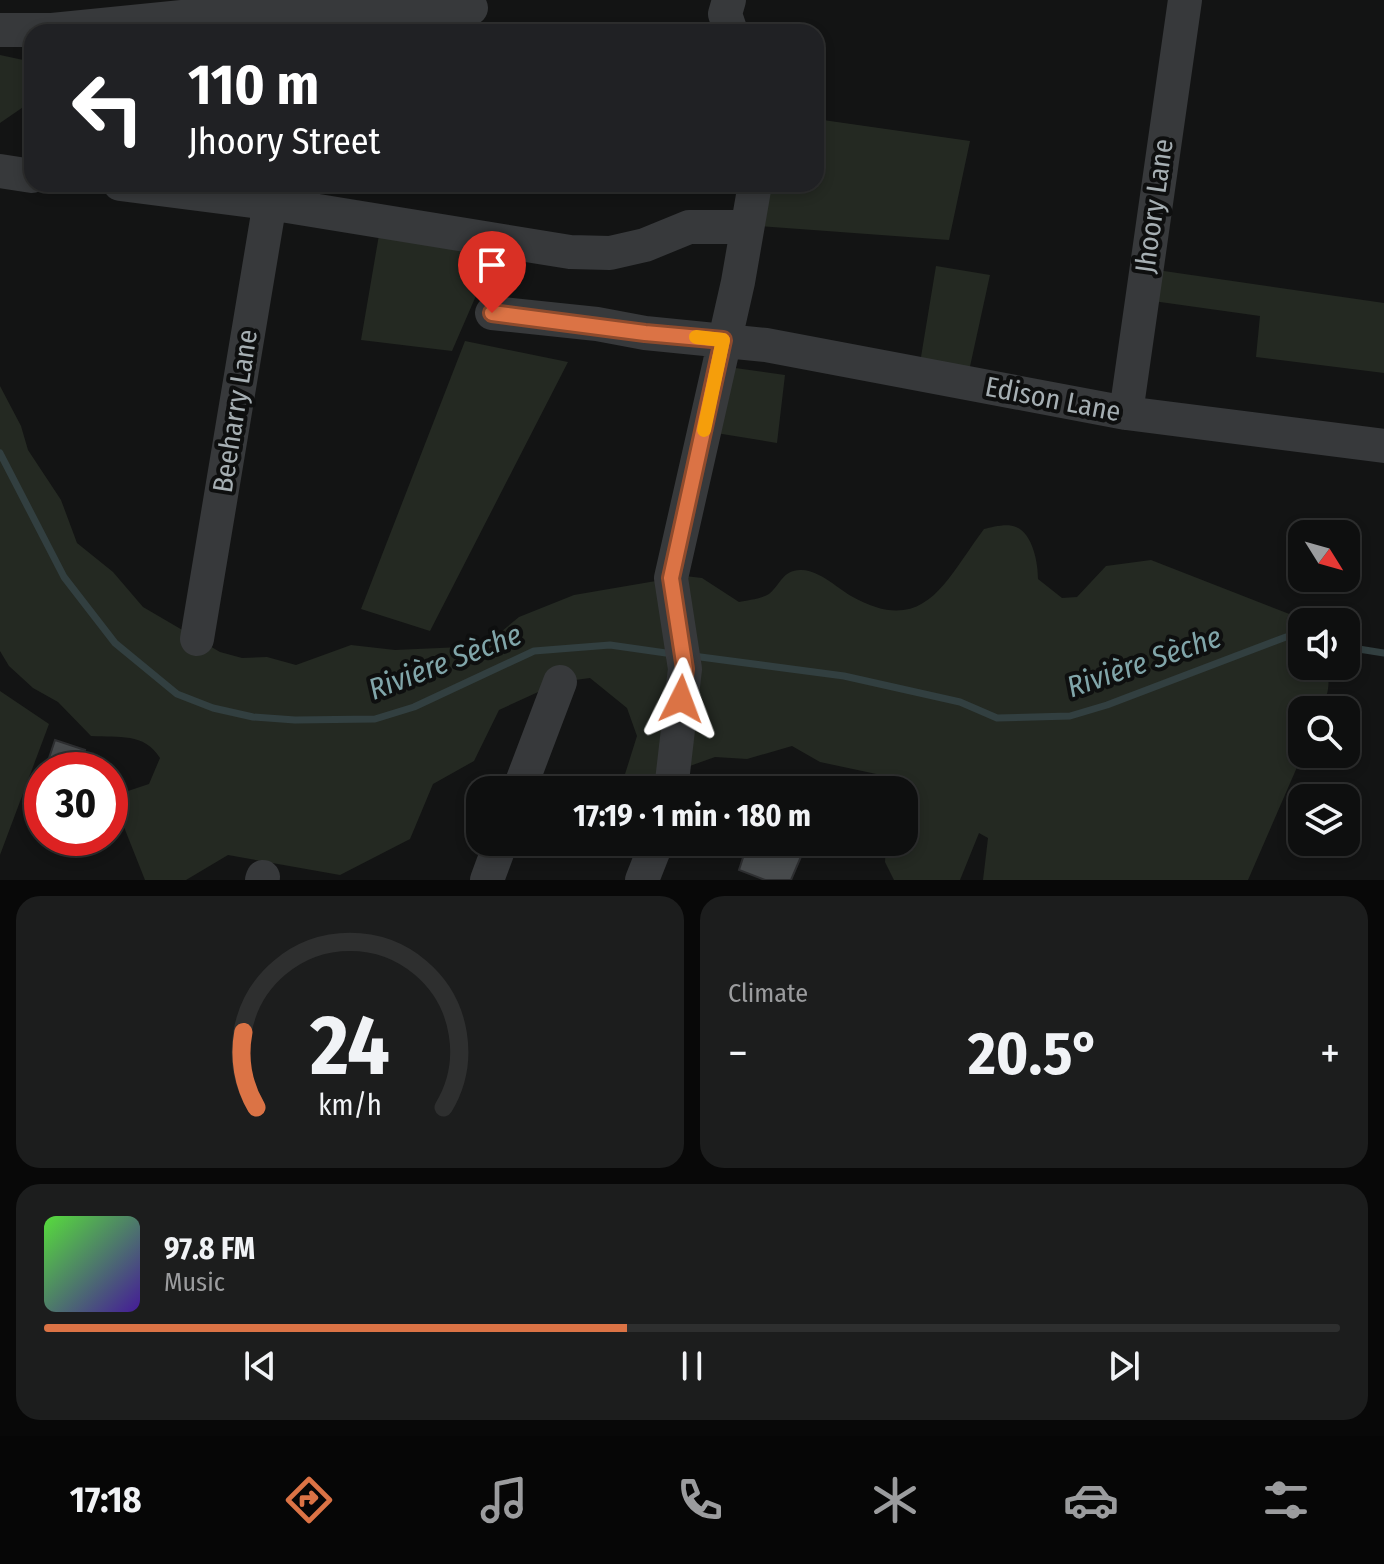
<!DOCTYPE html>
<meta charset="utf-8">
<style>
body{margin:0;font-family:"Fira Sans Condensed",sans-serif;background:#1c1d1d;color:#f1f3f6;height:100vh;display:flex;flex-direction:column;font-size:30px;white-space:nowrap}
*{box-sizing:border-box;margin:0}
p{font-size:26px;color:#9b9c9e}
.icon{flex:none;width:44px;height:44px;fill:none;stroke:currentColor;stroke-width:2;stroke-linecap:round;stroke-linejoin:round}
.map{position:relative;height:880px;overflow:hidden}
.sheet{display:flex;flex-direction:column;gap:16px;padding:16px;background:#080808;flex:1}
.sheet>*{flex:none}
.hud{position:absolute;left:24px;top:24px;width:800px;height:168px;border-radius:24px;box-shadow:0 4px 12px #0003,0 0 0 2px #2e2f2f;background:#202124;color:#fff;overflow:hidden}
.needle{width:52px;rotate:127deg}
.controls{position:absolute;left:1288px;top:520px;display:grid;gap:16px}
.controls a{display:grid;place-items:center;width:72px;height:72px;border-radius:16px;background:#0e0f0f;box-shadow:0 4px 12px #0003,0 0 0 2px #2e2f2f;font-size:40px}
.speed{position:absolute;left:24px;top:752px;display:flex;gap:16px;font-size:40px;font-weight:700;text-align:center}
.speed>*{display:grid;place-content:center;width:104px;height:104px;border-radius:50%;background:#0e0f0f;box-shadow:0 4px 12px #0003,0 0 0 2px #2e2f2f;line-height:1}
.speed .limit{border:12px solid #d22;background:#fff;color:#111}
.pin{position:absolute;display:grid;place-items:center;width:68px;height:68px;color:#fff;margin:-82px -34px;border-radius:50% 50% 50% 0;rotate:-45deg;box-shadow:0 0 8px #0007}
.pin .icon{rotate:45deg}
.me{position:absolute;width:88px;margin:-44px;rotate:3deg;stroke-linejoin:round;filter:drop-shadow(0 0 6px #0008)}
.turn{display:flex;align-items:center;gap:28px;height:168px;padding:0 32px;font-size:36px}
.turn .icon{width:104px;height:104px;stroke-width:2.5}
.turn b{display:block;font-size:56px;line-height:68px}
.big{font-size:60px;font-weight:700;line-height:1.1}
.sheet .widget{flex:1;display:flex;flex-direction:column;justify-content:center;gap:12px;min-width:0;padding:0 28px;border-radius:24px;background:#1c1d1d}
.sheet .dial{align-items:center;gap:0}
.dial svg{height:208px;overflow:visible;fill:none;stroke:#2e2f2f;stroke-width:7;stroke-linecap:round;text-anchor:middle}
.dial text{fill:#f1f3f6;stroke:none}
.song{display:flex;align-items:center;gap:24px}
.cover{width:96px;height:96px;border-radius:12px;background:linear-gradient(135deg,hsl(110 70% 55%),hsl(260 70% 35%))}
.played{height:8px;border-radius:4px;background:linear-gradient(90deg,#db7345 45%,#2e2f2f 45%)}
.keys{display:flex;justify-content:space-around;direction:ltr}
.heat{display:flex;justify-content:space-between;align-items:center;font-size:44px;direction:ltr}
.sheet .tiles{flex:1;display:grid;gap:16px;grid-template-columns:1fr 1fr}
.widget:last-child{grid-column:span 2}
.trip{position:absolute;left:466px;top:776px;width:452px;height:80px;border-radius:24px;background:#0e0f0f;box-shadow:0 4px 12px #0003,0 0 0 2px #2e2f2f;font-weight:700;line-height:80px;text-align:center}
.tabs{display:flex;height:128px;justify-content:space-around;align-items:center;background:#060606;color:#9b9c9e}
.tabs .icon{width:56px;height:56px}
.tabs .active{color:#db7345}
.tabs b{font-size:36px;color:#f1f3f6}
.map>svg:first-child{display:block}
</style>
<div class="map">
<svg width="1384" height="880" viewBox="0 0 1384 880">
<rect width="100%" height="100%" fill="#131414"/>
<path fill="#242922" d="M0 55 28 61 32 67V101L0 123Z
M816 119 970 141 949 240 759 226 766 184H816Z
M380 229 495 252 452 351 361 340Z
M936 266 990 275 969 371 920 363Z
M1157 270 1384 303V373L1256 357 1260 316 1153 301Z
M465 341 568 362 430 631 361 609Z
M728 367 785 375 777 443 716 433Z
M0 386 21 426 28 450 61 500 77 543 113 572 143 607 220 652 242 658 267 657 296 665 351 645 395 650 484 646 519 617 574 595 685 576 702 578 739 602C747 600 761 599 769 594 781 584 783 569 802 570 820 571 836 587 851 596 925 638 945 581 984 529 993 527 1007 523 1016 527 1033 534 1038 563 1038 579L1062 598 1077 597 1106 566 1151 560 1297 617 1304 622H1302V666H1327C1330 684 1329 695 1320 710H1302L1301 758 1248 880H983L988 838 979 833 960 880H894L885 862 886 842H904V790H888L881 775 820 762 792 746 747 759 715 757 687 767 672 790H620L637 736 627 708 590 678 560 682 499 710 474 761 433 784 410 839 340 875 228 855 186 880H145L116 807 122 793 149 784 160 758C144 732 119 738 91 736L58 702 33 688 9 666 0 651Z
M0 691 49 724 0 855Z"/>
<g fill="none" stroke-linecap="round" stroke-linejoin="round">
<path stroke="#323f40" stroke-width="7" d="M0 453 64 577 115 643 177 694 213 708 253 717 295 720 375 719 414 707 534 651 610 645 673 654
M1346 647 1384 653
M693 656 844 676 960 702 997 718 1070 716 1107 705 1286 637 1302 640"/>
</g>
<path fill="#474a4c" stroke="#2d2e30" stroke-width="2" d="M55 740 85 750 78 770H45Z
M42 777V811L32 807Z
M748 842H775L803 852 791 880H765L739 870Z"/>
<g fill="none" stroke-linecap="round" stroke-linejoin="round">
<path stroke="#37393b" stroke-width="34" d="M729 0 725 14 731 32
M0 30H52L211 14 311 13 471 8
M0 171 32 176
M120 184 269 203 570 252 610 253 645 245 689 227H747
M492 313 597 324 645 333 766 345 1126 413 1384 446
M1126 413 1185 0
M197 639 273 184
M519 790 560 682
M671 790 685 669 671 578 738 282 755 184
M262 880 263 877
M487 880 501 842
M642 880 657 842"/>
</g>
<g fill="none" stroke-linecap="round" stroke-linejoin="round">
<defs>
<path id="route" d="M492 313 645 333 723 340 671 578 685 669 681 699"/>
</defs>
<use href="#route" stroke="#8e4b2d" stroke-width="20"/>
<use href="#route" stroke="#db7345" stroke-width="14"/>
<path stroke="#f59e0b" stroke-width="14" d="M696 337 723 340 704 430"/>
</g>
<g text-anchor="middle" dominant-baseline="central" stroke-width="8" stroke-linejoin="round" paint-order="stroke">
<g font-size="28" fill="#a6afb3" stroke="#0e0f0f">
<text transform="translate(1154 206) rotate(-82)">Jhoory Lane</text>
<text transform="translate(1053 399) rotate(11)">Edison Lane</text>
<text transform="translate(235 411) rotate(-81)">Beeharry Lane</text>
</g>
<g font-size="30" font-style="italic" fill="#81a6aa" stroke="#0e0f0f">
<text transform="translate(445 662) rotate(-21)">Rivière Sèche</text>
<text transform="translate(1144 662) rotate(-19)">Rivière Sèche</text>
</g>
</g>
</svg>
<div class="controls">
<a><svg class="needle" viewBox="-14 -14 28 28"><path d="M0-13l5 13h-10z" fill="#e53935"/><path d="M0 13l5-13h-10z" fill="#9b9c9e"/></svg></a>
<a><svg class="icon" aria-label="sound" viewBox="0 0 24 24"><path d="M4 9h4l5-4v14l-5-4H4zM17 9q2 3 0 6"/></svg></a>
<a><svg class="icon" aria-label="search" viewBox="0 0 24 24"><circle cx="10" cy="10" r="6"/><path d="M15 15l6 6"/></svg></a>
<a><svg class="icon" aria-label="layers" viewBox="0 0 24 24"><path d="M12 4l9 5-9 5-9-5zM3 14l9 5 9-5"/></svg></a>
</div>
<div class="speed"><div class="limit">30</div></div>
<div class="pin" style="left:492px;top:313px;background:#d93025"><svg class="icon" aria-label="arrive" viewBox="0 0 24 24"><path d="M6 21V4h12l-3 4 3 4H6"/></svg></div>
<svg class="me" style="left:681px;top:699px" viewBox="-20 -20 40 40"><path d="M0-17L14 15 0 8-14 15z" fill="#db7345" stroke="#fff" stroke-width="4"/></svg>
<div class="trip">17:19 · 1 min · 180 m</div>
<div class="hud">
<div class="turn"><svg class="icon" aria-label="left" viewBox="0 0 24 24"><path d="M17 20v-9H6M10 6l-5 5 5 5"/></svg><div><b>110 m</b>Jhoory Street</div></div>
</div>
</div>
<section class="sheet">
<div class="tiles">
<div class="widget dial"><svg viewBox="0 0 100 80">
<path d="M14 69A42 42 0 1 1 86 69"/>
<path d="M14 69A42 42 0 0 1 9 40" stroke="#db7345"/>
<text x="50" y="56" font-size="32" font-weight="700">24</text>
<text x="50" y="72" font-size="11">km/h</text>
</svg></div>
<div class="widget"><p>Climate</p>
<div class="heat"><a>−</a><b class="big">20.5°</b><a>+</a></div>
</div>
<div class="widget">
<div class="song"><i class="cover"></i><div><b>97.8 FM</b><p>Music</p></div></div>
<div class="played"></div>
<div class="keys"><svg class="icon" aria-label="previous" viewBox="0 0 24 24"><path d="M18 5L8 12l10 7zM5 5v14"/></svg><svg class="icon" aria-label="pause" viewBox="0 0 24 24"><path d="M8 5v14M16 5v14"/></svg><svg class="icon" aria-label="next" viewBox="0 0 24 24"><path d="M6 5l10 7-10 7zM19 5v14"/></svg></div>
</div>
</div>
</section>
<nav class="tabs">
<b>17:18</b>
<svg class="icon active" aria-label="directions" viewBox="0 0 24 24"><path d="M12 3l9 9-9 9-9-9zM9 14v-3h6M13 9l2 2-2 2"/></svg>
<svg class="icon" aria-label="music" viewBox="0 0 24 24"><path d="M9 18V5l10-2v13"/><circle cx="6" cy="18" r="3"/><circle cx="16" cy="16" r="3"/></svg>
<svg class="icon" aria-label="phone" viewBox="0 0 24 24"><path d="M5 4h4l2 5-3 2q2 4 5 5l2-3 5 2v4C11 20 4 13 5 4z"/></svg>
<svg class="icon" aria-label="climate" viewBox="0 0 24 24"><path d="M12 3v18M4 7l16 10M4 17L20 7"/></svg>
<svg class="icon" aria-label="car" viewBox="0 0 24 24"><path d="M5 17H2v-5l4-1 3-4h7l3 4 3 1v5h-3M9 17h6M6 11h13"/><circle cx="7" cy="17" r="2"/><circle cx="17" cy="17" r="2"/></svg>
<svg class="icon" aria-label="filters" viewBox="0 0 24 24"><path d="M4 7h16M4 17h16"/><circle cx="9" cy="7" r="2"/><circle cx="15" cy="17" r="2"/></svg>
</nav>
